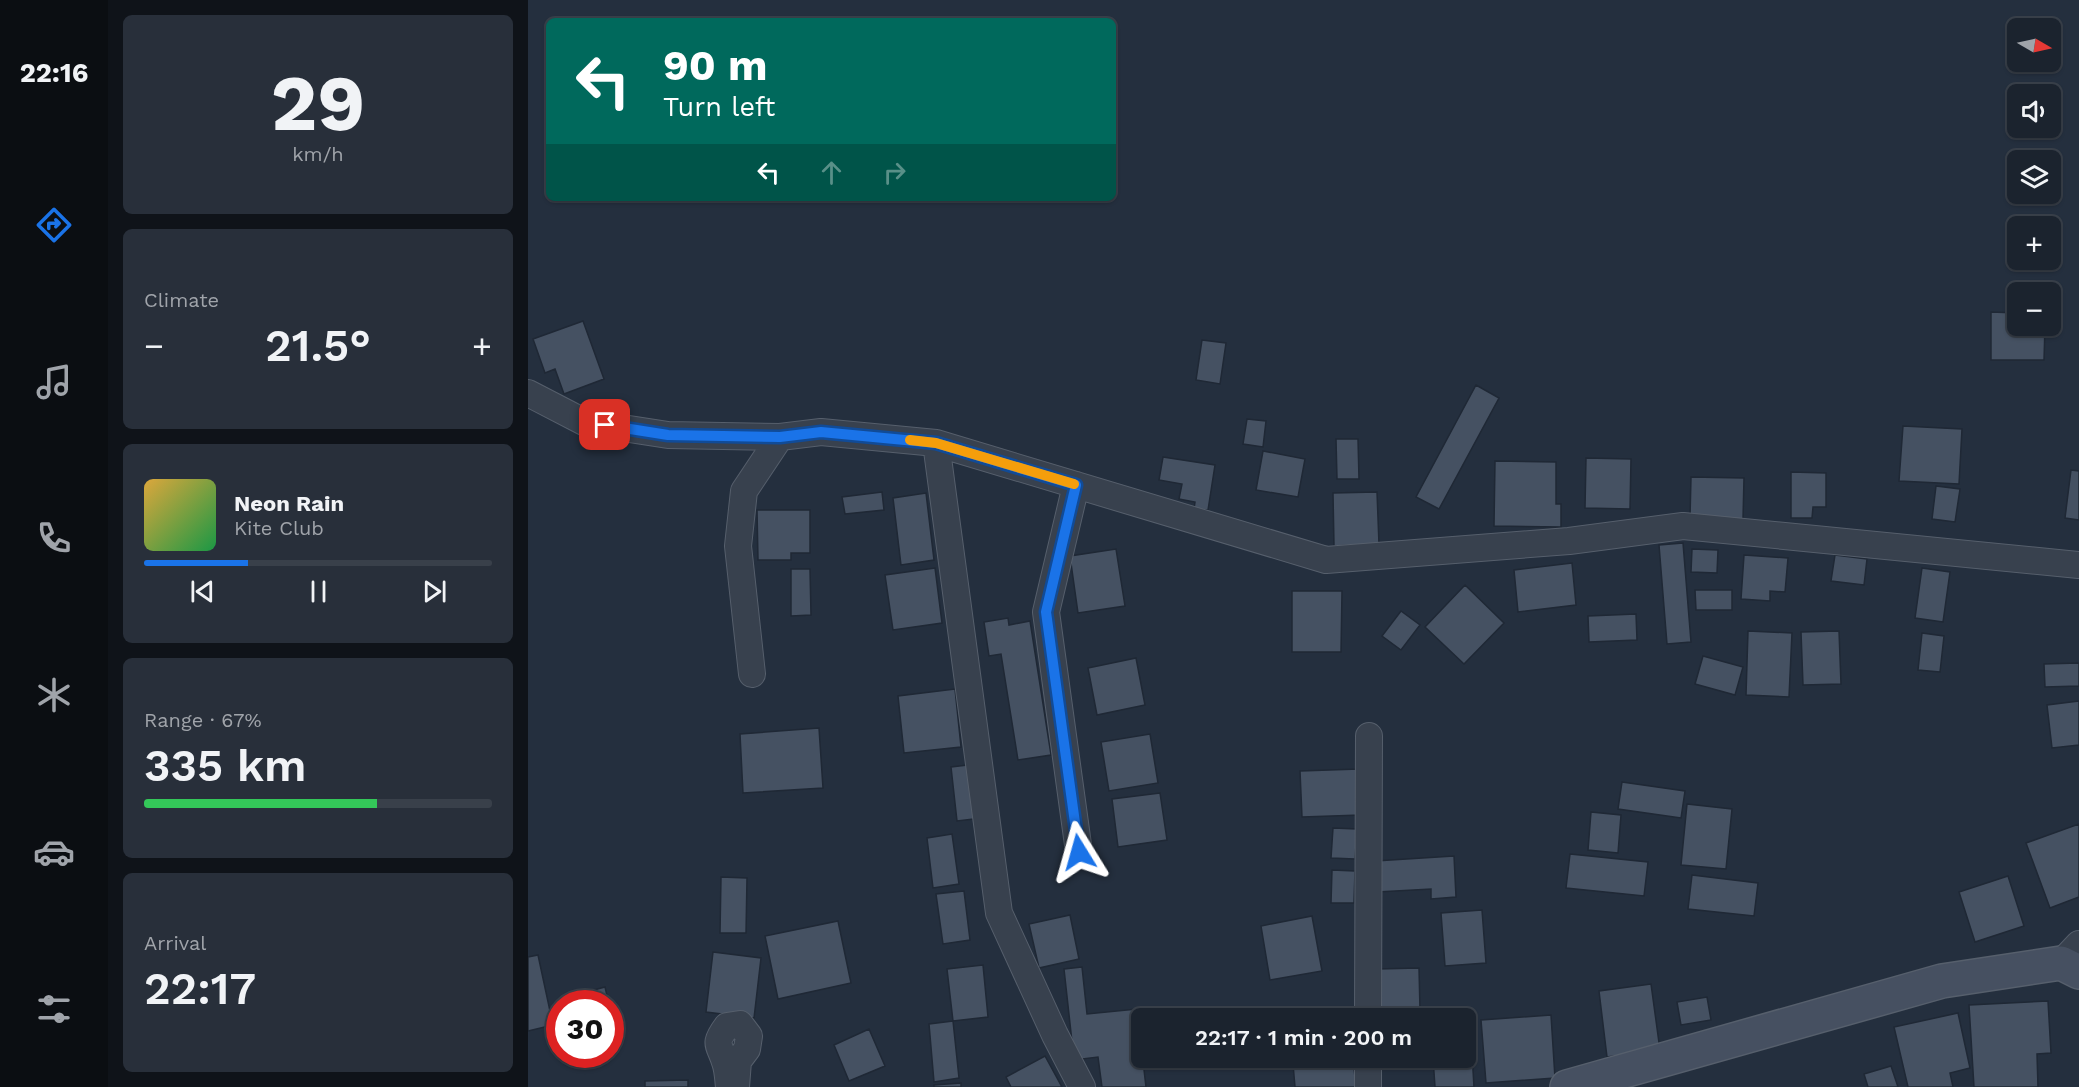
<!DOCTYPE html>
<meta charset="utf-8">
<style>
body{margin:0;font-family:"Work Sans",sans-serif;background:#282f3a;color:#f1f3f6;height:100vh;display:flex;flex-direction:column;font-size:22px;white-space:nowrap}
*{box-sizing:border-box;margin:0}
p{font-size:20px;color:#a0a4aa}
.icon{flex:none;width:33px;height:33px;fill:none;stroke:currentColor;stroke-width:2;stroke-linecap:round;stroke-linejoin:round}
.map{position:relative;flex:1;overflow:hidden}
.side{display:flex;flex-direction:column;gap:15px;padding:15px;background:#0f1319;width:420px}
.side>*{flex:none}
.hud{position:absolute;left:18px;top:18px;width:570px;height:183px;border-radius:9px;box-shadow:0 2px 4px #0004,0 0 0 2px #39404a;background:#00695c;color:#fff;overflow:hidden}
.needle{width:39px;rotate:99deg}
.fabs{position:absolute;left:1479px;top:18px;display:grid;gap:12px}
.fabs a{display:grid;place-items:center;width:54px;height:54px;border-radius:9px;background:#1b232e;box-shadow:0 2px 4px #0004,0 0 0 2px #39404a;font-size:30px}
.speed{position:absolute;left:18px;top:990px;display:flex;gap:12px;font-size:30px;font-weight:700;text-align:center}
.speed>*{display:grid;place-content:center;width:78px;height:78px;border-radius:50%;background:#1b232e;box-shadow:0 2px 4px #0004,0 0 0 2px #39404a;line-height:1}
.speed .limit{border:9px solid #d22;background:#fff;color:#111}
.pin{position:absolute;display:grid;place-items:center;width:51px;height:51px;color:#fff;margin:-26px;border-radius:12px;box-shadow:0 3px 9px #0006}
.me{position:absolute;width:66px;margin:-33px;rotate:352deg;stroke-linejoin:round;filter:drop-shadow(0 0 4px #0008)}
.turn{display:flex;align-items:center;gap:21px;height:126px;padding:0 18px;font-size:27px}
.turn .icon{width:78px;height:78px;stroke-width:2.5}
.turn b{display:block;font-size:42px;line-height:51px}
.lanes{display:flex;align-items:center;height:57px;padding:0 18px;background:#0003;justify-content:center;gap:30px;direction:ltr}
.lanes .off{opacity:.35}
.big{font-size:45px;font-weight:600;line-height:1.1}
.side .tile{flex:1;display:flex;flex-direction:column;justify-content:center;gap:9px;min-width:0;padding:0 21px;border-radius:9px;background:#282f3a}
.side .dial{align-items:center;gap:0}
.dial b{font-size:78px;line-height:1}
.song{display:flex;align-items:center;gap:18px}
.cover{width:72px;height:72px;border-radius:9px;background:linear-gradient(135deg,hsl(40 70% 55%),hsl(140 70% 35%))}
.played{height:6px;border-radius:3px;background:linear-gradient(90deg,#1a73e8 30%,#39404a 30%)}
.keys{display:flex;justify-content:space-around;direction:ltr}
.heat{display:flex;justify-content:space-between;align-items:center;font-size:33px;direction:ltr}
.charge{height:9px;border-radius:4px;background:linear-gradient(90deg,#34c759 67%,#39404a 0)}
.trip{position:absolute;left:603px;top:1008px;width:345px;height:60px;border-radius:9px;background:#1b232e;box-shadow:0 2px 4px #0004,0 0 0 2px #39404a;font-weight:600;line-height:60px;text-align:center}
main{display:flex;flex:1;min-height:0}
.tab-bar{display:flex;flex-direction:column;width:108px;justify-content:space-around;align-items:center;background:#0b0e12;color:#a0a4aa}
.tab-bar .icon{width:42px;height:42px}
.tab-bar .active{color:#1a73e8}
.tab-bar b{font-size:27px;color:#f1f3f6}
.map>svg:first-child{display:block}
</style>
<main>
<nav class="tab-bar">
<b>22:16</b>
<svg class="icon active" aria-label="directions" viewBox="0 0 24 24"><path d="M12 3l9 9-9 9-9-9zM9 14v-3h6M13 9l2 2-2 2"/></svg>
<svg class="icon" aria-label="music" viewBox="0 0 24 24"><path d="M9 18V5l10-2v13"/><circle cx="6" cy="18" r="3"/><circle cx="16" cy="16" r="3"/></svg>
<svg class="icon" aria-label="phone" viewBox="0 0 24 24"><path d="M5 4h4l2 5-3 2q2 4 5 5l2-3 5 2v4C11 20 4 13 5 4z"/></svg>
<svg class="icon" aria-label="climate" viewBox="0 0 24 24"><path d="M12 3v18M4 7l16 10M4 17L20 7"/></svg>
<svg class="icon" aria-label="car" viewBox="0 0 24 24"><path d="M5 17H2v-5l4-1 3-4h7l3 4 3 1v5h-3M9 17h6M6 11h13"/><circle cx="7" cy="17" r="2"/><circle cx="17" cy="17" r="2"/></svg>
<svg class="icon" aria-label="filters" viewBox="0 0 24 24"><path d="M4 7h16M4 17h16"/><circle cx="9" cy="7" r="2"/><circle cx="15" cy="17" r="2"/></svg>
</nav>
<section class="side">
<div class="tile dial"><b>29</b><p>km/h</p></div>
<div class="tile"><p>Climate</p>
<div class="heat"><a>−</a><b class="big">21.5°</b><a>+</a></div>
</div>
<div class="tile">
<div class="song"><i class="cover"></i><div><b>Neon Rain</b><p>Kite Club</p></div></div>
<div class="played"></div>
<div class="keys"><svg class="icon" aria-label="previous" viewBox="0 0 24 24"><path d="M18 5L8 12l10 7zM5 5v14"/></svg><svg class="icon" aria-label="pause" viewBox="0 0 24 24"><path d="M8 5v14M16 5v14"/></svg><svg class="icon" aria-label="next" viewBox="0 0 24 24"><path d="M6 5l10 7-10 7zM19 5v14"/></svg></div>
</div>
<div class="tile"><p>Range · 67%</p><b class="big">335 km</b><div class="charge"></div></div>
<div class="tile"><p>Arrival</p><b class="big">22:17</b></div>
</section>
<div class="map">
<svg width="1551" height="1087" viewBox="0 0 1551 1087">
<rect width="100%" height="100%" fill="#242f3e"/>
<path fill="#455162" stroke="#1f2835" stroke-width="1.5" d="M1463 312 1490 313V326H1517L1516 360H1463Z
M55 321 76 379 36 394 27 369 17 373 5 339Z
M674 340 698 343 692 384 668 380Z
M948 385 971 398 911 509 888 497Z
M719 419 738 421 735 447 715 444Z
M1375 426 1434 429 1431 484 1371 481Z
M808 439H830L831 479H809Z
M735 451 777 459 770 497 728 490Z
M635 457 687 465 680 510 666 509 667 502 651 499 654 484 631 480Z
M1058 458 1103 459 1102 509 1057 508Z
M967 461 1028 462V504H1033V527L966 526Z
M1543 470 1551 471V520L1537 518Z
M1263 472 1298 473V507H1285L1284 518H1263Z
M1163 477 1216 478 1215 519 1162 518Z
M1408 486 1432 489 1427 522 1404 519Z
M354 492 356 510 317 514 314 497Z
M849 492 851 544 806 546 805 493Z
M398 493 406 560 373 565 365 498Z
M229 510H282V553H263V560H230Z
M1155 543 1163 642 1139 644 1131 545Z
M588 549 597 606 550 613 542 556Z
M1164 549 1190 550 1189 573 1163 572Z
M1216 555 1260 558 1257 592 1242 591V601L1213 599Z
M1307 555 1339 559 1336 585 1303 581Z
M1044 563 1048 605 990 612 986 570Z
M407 568 414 623 365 630 357 575Z
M1394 568 1422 572 1415 622 1387 618Z
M263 569H282L283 615 263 616Z
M937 585 976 623 936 664 897 627Z
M1167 590H1204V610H1168Z
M764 591H814L813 652H764Z
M873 611 892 625 873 650 854 636Z
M1108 614 1109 640 1061 642 1060 616Z
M480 618 481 625 502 621 523 755 490 760 473 654 461 656 456 622Z
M1220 631 1264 633 1261 697 1218 695Z
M1311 631 1313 684 1275 685 1273 632Z
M1394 633 1416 636 1412 672 1390 670Z
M1175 656 1215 667 1207 695 1167 684Z
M608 658 617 705 569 715 560 668Z
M1551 663V686L1517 687 1516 664Z
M427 689 433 747 376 753 370 696Z
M1551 701V745L1524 748 1519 705Z
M291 728 295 788 215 793 212 734Z
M622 734 630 783 581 791 573 742Z
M448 764 454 818 429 821 423 767Z
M831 769 833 815 774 817 772 771Z
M1094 782 1157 791 1153 818 1090 809Z
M632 793 639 840 590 847 584 799Z
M1159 804 1204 809 1198 869 1153 865Z
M1063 812 1093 815 1090 853 1060 850Z
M1551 824V897L1522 908 1498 843Z
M805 828 829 829 827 859 803 858Z
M424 834 431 884 405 888 399 838Z
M1042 854 1120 862 1116 896 1038 888Z
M926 856 928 897 903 899V889L849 892 847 861Z
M804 870 827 871 826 903H803Z
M1164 875 1230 883 1226 916 1160 909Z
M1480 876 1496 926 1447 942 1431 892Z
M193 877 219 878 218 933H192Z
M436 891 442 940 415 944 408 894Z
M954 910 958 963 917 966 913 913Z
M542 915 551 959 511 968 501 924Z
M784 916 794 971 742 980 733 926Z
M310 921 323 983 250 999 237 936Z
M185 952 233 958 226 1018 178 1012Z
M10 955 25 1025 0 1031V957Z
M455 965 460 1017 425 1021 419 969Z
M554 967 559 1014 609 1009 618 1087H574L570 1057 546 1060 536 969Z
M891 968 892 1010 850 1011 849 969Z
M1123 984 1132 1050 1079 1057 1071 991Z
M77 987 81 1004H33L32 999Z
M1179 997 1183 1020 1153 1025 1149 1002Z
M1520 1001 1523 1053 1509 1054 1510 1087H1446L1441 1005Z
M1430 1013 1442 1068 1422 1073 1425 1087H1380L1366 1027Z
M1023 1015 1027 1078 958 1083 953 1020Z
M938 1019H942L946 1087H907L905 1058H938Z
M425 1021 431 1078 406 1082 401 1024Z
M341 1029 357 1066 321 1081 306 1045Z
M517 1056 534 1087H483L478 1077Z
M825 1058 828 1087H767L765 1064Z
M1363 1066 1370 1087H1340L1336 1074Z
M160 1080V1087H117V1081Z
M433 1083V1087H406V1085Z"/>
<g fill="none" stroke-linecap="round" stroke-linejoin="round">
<defs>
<path id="street" d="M0 393 56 422 140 435 252 437
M408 443 471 913 527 1035 554 1087
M548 485 518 612 551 852
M224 674 210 546 216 491 252 437 293 432 408 443 798 560 1041 541 1155 526 1551 565
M1533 963 1551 944
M840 1018 841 736
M201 1087C200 1079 200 1070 197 1062 191 1043 185 1045 199 1026L212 1024 221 1036 219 1049 210 1061 208 1087
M840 1087V1058"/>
<path id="secondary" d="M1039 1087 1414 981 1533 963 1551 972"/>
</defs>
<use href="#street" stroke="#565f6c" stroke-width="28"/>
<use href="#secondary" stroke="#565f6c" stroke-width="36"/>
<use href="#street" stroke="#38414e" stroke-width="26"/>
<use href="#secondary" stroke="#465061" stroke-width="33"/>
</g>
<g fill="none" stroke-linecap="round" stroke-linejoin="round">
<defs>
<path id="route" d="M77 425 140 435 252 437 293 432 408 443 548 485 518 612 551 852"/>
</defs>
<use href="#route" stroke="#114b97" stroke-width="15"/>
<use href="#route" stroke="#1a73e8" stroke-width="10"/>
<path stroke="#f59e0b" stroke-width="10" d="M382 440 408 443 546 484"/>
</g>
</svg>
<div class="fabs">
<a><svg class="needle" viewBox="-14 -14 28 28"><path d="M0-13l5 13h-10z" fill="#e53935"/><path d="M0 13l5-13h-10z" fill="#a0a4aa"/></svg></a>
<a><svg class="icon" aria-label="sound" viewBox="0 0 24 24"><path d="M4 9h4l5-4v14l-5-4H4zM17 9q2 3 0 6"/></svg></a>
<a><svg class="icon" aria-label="layers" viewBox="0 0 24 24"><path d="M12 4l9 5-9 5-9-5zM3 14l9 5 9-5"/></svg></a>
<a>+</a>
<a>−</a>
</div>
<div class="speed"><div class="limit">30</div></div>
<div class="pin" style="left:77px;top:425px;background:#d93025"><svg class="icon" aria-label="arrive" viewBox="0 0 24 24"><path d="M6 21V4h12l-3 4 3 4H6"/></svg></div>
<svg class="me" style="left:551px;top:852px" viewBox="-20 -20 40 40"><path d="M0-17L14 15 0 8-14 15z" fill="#1a73e8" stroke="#fff" stroke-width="4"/></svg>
<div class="trip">22:17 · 1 min · 200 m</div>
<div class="hud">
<div class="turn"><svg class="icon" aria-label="left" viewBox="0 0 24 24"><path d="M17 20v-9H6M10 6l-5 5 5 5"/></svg><div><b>90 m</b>Turn left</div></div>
<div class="lanes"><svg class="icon" aria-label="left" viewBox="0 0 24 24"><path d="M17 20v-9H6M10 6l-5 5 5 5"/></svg><svg class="icon off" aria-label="ahead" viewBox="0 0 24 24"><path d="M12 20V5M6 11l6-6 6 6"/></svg><svg class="icon off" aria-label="right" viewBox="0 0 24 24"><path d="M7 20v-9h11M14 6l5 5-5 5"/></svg></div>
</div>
</div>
</main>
